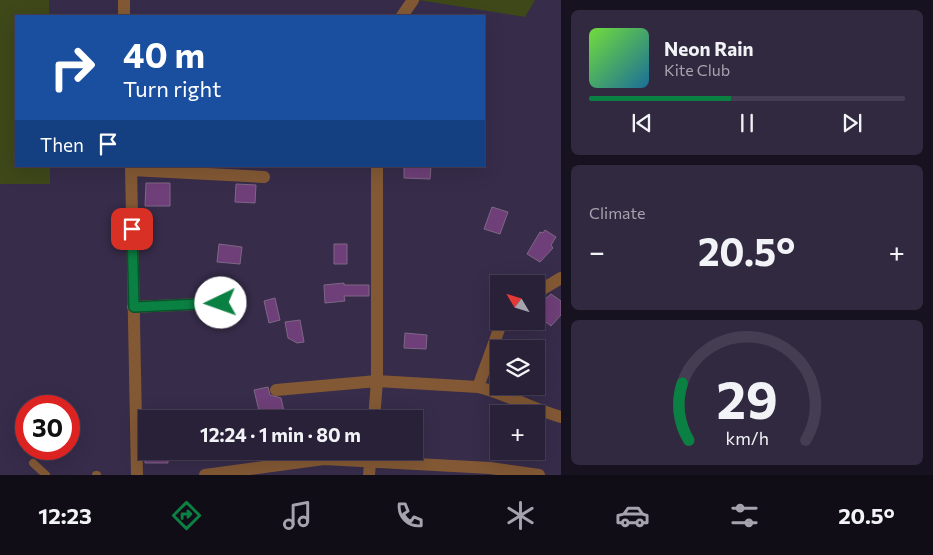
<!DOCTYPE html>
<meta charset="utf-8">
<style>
body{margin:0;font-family:Commissioner,sans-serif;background:#312940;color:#f1f3f6;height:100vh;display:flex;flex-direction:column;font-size:19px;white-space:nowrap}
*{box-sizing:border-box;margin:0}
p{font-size:16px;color:#a5a3ae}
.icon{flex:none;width:28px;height:28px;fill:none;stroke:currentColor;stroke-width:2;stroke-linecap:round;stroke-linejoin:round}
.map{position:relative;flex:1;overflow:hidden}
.details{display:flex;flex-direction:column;gap:10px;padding:10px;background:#17121f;width:372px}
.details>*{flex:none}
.banner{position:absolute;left:15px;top:15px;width:470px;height:152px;border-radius:0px;box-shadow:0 5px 20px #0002,0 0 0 1px #453e53;background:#1a4fa0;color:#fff;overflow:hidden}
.needle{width:32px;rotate:308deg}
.controls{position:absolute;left:490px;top:275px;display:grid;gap:10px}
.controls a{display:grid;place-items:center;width:55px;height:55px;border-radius:0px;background:#292138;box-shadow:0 5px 20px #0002,0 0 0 1px #453e53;font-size:25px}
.speed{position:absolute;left:15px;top:395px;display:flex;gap:10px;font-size:25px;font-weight:700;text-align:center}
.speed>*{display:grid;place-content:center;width:65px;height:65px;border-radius:50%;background:#292138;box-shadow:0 5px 20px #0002,0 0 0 1px #453e53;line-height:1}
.speed .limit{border:8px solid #d22;background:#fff;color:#111}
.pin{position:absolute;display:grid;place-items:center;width:42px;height:42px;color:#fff;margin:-21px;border-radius:10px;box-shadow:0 2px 8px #0006}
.me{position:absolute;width:55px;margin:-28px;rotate:267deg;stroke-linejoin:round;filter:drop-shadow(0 0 4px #0008)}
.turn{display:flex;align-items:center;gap:18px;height:105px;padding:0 25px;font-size:22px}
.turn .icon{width:65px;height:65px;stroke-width:2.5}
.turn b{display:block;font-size:35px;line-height:42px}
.then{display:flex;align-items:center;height:48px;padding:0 25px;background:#0003;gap:10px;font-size:19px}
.big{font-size:38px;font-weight:700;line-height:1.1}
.details .tile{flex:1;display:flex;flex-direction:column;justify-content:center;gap:8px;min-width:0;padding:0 18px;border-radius:8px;background:#312940}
.details .dial{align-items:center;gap:0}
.dial svg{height:130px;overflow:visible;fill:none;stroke:#453e53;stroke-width:7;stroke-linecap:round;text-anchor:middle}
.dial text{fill:#f1f3f6;stroke:none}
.song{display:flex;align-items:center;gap:15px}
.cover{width:60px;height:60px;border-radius:8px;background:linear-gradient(135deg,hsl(100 70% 55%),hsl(200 70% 35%))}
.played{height:5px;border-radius:2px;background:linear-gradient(90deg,#0b8043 45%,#453e53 45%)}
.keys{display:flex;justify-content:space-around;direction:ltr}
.heat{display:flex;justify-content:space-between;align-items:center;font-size:28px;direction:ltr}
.trip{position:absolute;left:138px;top:410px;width:285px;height:50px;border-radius:0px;background:#292138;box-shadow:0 5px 20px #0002,0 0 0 1px #453e53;font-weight:700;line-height:50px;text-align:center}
.dock{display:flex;height:80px;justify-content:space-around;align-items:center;background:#100d16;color:#a5a3ae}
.dock .icon{width:35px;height:35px}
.dock .on{color:#0b8043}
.dock b{font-size:22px;color:#f1f3f6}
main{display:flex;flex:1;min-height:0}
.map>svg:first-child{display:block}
</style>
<main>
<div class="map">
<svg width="561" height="475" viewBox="0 0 561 475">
<rect width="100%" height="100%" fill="#372c4a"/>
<path fill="#3e4819" d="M0 0H49V16H16V166H50V184H0Z
M418 0H535L525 17Z"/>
<path fill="#6e3f78" stroke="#806785" d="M404 166H431L430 179 404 178Z
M146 183H170V206H145Z
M236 184 256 185 255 203 235 202Z
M492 207 508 212 500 234 484 229Z
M545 230 556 237 551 245 553 248 540 262 527 254 540 232 543 233Z
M219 244 242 247 240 264 217 262Z
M334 244H347V264H334Z
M344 283V285H369V296H344L345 301 325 303 324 285Z
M551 294 561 301V315L551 326 536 314V307Z
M275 298 280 320 269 323 264 301Z
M300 320 304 342 297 343 288 338 285 322Z
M405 333 427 335 426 349 404 348Z
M268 387 270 395 281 398 285 416 261 419 254 390Z
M145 451H168V463H145Z"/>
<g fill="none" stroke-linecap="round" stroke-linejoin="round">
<path stroke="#835935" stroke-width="8" d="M33 463 46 475
M96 475H97"/>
<path stroke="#835935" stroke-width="12" d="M124 0V16
M402 16 413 0
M131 166 137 475
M131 170 264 177
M536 293 561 278
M133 307 221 303
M478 387C507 394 532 409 561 417
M276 390 377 381 478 387 502 321
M374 419 377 381V166
M205 475 324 459 490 468 539 475
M369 475 371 451"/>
</g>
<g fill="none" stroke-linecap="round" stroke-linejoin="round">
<defs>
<path id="route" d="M132 229 134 307 221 303"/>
</defs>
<use href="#route" stroke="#07532c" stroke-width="12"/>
<use href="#route" stroke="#0b8043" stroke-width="9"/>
</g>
</svg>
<div class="controls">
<a><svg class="needle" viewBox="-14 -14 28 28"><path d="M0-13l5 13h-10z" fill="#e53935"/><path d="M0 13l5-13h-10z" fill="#a5a3ae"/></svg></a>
<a><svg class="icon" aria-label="layers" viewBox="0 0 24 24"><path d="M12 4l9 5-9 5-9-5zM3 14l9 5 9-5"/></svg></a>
<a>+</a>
</div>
<div class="speed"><div class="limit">30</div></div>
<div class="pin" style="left:132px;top:229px;background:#d93025"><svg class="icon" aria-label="arrive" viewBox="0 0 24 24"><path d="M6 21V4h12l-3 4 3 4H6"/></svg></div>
<svg class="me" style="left:221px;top:303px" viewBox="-20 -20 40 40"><circle r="19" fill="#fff"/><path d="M0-13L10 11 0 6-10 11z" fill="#0b8043"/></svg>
<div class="trip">12:24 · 1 min · 80 m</div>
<div class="banner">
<div class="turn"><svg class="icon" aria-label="right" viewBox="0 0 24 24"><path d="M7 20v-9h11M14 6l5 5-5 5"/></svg><div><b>40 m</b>Turn right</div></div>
<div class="then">Then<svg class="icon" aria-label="arrive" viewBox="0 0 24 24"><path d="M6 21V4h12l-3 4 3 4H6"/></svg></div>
</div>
</div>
<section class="details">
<div class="tile">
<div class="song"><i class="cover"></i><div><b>Neon Rain</b><p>Kite Club</p></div></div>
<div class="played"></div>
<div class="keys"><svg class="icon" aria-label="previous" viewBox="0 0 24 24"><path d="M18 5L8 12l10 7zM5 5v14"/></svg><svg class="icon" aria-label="pause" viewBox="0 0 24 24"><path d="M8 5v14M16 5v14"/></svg><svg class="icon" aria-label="next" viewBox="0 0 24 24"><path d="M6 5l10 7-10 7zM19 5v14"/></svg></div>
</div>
<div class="tile"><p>Climate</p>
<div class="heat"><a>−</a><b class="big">20.5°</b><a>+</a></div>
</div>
<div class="tile dial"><svg viewBox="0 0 100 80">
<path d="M14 69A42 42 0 1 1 86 69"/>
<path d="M14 69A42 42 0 0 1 10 34" stroke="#0b8043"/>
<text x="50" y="56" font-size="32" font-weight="700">29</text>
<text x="50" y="72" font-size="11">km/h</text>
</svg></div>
</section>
</main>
<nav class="dock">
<b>12:23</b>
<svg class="icon on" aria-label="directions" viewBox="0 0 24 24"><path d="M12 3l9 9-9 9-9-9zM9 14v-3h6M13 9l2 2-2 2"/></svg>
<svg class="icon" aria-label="music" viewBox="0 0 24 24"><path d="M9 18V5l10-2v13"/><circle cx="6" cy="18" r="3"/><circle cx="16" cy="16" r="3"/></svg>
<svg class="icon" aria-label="phone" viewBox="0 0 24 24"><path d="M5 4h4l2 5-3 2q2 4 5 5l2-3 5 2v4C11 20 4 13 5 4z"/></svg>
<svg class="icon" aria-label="climate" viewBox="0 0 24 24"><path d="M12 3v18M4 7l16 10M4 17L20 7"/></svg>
<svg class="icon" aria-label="car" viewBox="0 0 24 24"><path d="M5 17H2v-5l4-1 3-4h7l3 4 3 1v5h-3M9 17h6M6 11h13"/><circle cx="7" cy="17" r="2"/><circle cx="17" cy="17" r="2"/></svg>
<svg class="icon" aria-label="filters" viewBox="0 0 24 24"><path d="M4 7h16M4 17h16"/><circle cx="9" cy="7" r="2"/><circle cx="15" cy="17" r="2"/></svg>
<b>20.5°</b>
</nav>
